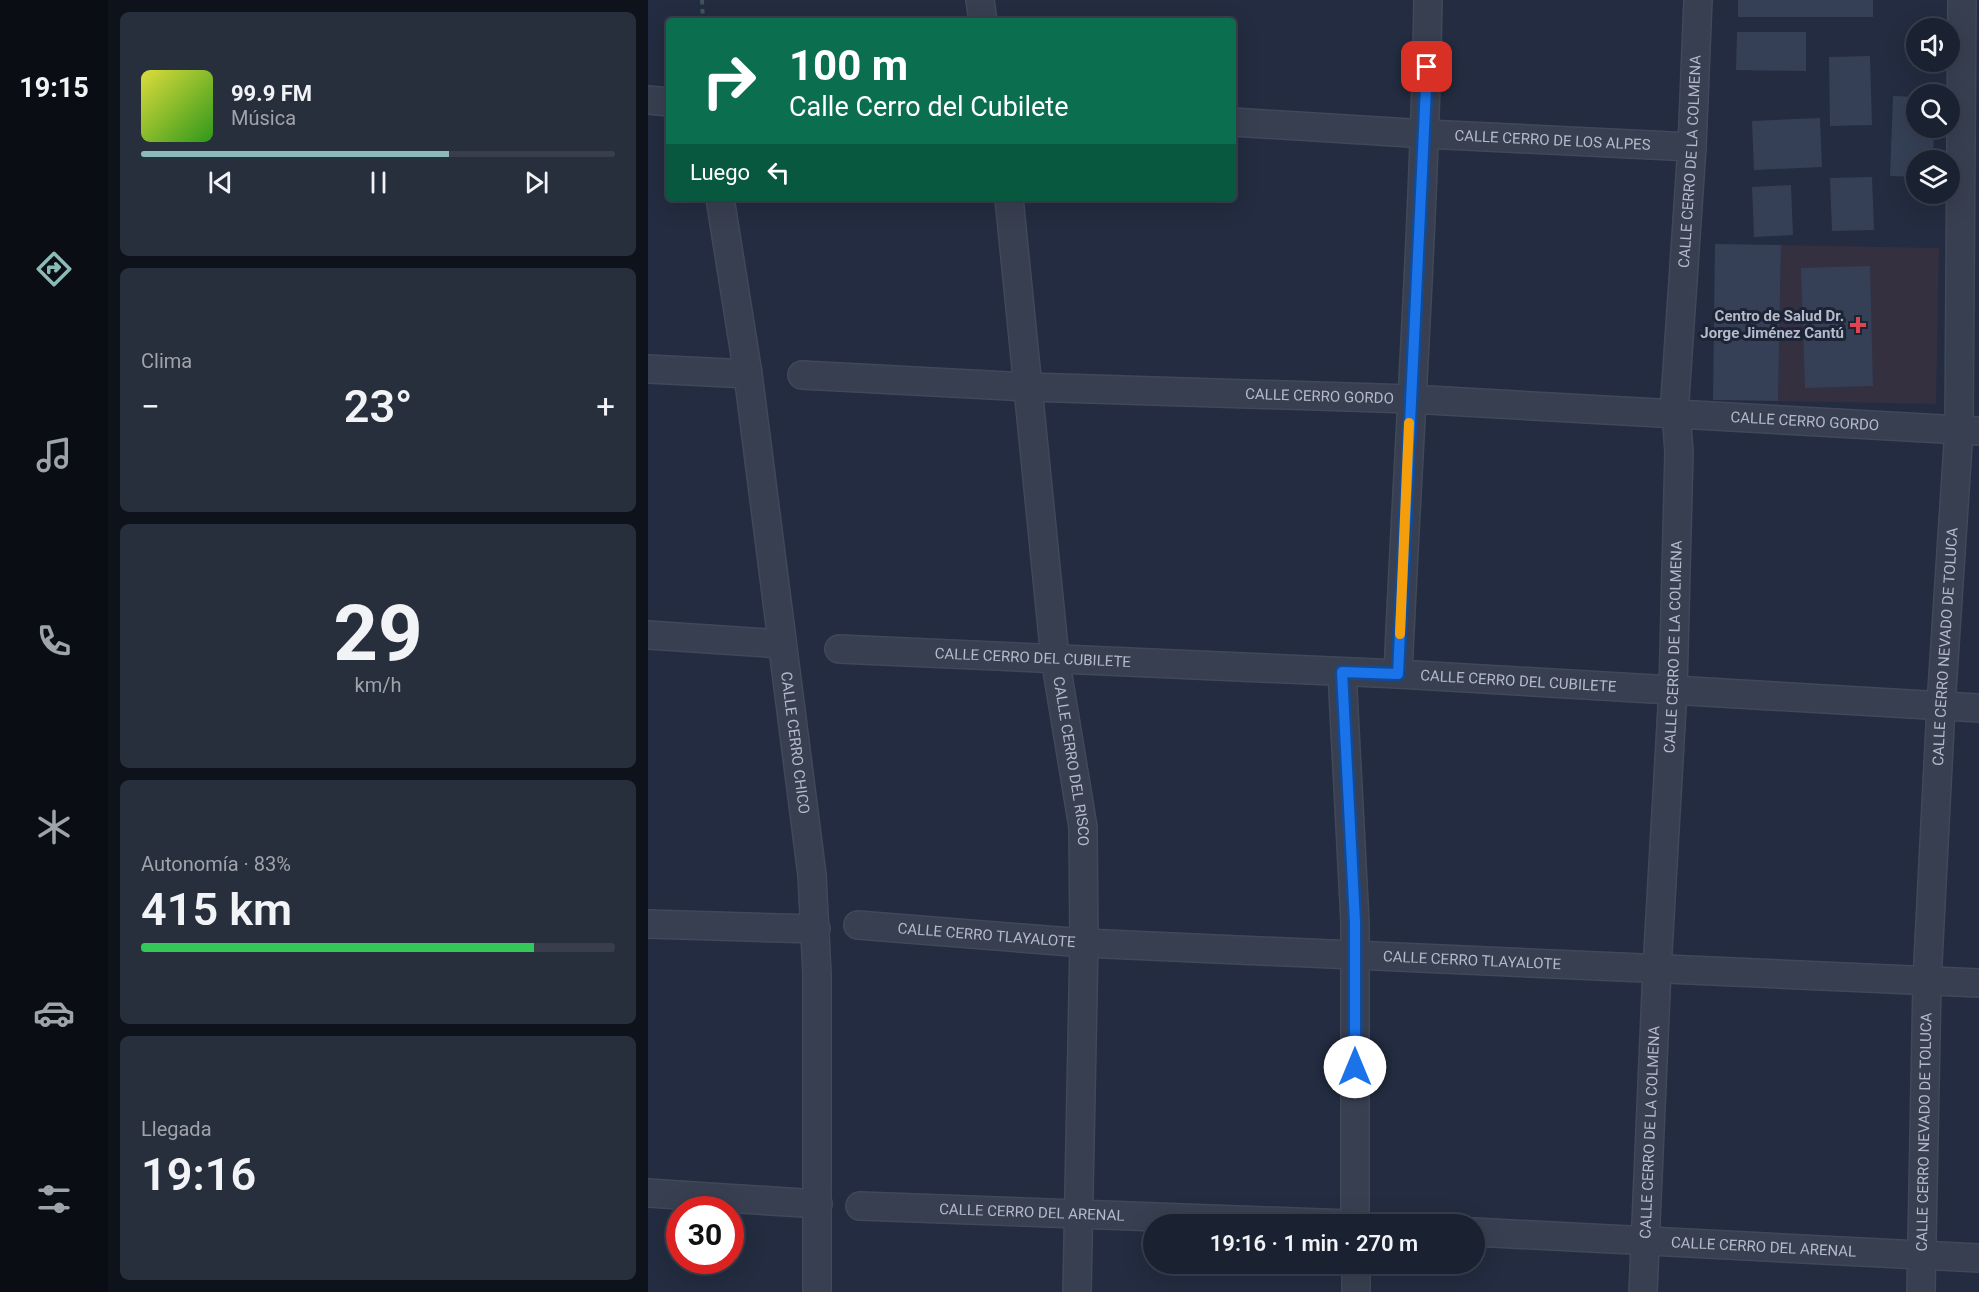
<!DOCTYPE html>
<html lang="es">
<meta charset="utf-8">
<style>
body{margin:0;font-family:Roboto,sans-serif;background:#272e3c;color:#f1f3f6;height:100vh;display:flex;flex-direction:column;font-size:22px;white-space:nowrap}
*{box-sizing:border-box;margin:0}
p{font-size:20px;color:#9fa3ab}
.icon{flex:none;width:33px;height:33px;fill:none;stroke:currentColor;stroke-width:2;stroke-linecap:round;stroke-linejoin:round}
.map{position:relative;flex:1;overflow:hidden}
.sheet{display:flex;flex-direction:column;gap:12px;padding:12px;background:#0e121a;width:540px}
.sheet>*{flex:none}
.guide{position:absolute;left:18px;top:18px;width:570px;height:183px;border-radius:6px;box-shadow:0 6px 24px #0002,0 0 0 2px #383e4c;background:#0b6e4f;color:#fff;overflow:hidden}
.fabs{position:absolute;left:1258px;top:18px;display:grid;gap:12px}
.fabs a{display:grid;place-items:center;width:54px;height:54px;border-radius:50%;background:#1a2130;box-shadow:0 6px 24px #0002,0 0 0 2px #383e4c;font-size:30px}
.speed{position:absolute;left:18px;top:1196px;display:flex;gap:12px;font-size:30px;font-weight:700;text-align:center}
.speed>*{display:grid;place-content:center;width:78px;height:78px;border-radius:50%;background:#1a2130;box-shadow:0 6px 24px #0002,0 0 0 2px #383e4c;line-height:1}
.speed .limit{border:9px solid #d22;background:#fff;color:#111}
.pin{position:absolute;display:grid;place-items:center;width:51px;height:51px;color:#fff;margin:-26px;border-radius:12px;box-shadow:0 3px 9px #0006}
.me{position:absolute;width:66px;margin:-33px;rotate:0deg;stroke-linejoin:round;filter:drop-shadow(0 0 4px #0008)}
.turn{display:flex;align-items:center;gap:21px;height:126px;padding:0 24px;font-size:27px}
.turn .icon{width:78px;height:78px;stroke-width:2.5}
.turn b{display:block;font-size:42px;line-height:51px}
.then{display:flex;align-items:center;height:57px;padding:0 24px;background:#0003;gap:12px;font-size:22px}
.big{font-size:45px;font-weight:600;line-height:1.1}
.sheet .card{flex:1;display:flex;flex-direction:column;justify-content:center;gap:9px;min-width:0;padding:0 21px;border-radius:9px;background:#272e3c}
.sheet .dial{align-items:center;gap:0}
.dial b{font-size:78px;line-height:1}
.song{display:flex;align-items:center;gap:18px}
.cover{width:72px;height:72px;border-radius:9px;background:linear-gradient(135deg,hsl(60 70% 55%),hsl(110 70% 35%))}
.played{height:6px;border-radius:3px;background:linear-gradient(90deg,#8bbbb9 65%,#383e4c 65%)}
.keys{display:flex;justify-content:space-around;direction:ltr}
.heat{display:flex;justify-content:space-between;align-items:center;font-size:33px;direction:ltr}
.charge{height:9px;border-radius:4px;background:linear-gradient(90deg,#34c759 83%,#383e4c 0)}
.trip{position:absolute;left:495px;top:1214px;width:342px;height:60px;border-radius:30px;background:#1a2130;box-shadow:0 6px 24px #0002,0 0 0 2px #383e4c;font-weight:600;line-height:60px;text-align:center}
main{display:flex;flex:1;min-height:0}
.tab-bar{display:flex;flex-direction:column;width:108px;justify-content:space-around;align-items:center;background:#0a0d13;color:#9fa3ab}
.tab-bar .icon{width:42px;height:42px}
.tab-bar .current{color:#8bbbb9}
.tab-bar b{font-size:27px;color:#f1f3f6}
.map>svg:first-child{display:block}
</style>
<main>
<nav class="tab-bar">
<b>19:15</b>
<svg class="icon current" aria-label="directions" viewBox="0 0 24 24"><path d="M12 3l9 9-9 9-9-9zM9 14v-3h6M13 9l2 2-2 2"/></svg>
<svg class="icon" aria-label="music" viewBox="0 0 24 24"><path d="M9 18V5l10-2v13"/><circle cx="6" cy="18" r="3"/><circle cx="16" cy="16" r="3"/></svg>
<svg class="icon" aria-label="phone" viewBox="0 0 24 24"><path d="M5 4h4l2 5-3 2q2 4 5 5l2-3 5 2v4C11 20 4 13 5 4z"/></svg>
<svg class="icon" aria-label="climate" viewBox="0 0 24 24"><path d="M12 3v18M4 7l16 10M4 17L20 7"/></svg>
<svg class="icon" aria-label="car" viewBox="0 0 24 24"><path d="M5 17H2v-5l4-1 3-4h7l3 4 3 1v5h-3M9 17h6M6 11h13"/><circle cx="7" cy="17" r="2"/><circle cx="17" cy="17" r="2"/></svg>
<svg class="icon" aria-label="filters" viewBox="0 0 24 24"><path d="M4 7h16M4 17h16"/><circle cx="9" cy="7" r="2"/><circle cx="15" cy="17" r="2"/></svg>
</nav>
<section class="sheet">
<div class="card">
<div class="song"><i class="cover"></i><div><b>99.9 FM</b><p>Música</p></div></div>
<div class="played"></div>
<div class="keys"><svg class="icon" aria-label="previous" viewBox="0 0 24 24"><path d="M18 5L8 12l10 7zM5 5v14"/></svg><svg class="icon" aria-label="pause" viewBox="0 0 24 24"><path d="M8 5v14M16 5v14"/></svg><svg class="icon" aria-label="next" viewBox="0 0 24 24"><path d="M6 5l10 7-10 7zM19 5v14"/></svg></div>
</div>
<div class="card"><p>Clima</p>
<div class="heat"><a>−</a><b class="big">23°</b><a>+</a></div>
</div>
<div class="card dial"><b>29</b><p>km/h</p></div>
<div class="card"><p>Autonomía · 83%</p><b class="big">415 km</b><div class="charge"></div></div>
<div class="card"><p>Llegada</p><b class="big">19:16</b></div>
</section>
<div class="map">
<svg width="1331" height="1292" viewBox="0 0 1331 1292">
<rect width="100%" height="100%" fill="#232c40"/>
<path fill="#343040" d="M1133 245 1291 248 1288 404 1130 401Z"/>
<path fill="#354056" d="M1090 0H1225V17H1090Z
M1089 32H1158V71L1088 70Z
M1222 56 1224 125 1182 126 1181 57Z
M1245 96 1269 97V128H1286L1285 160H1269V177L1242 176Z
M1172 118 1174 167 1106 170 1104 121Z
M1224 177 1226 230 1184 231 1182 178Z
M1143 185 1145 235 1106 237 1104 187Z
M1067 244 1133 245 1130 401 1065 400Z
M1222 266 1225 386 1157 388 1153 268Z"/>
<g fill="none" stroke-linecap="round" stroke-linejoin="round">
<defs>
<g id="minor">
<path d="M332 0 335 21"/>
<path d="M0 100 21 102"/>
<path id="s1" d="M585 122 778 134 1044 147"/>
<path id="s2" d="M72 198 100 374 164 875 169 974V1292"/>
<path id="s3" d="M361 198 407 658 435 827 436 943 429 1292"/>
<path d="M0 369 100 374"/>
<path id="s4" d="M154 375 380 387 762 399 1331 431"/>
<path d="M0 635 134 644"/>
<path id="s5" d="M191 649 750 674 1331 708"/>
<path d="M694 672 707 922V1224"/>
<path d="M750 674C760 450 776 225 780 0"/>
<path d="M0 924 168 929"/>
<path id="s6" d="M210 925 436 943 1331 983"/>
<path d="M0 1193 170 1204"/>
<path id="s7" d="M212 1206 701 1224"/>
<path id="s8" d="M826 1232 1331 1258"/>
<path d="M708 1263V1292"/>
<path id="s9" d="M995 1292 1009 969 1025 690 1031 452 1027 399 1044 147 1050 0"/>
<path id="s10" d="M1273 1292 1279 982 1293 706 1311 429 1314 0"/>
</g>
</defs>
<use href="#minor" stroke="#414859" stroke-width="30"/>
<path stroke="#3f5459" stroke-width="4" stroke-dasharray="4.5 4.5" stroke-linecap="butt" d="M54 0 55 21"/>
<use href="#minor" stroke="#383f50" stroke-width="27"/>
</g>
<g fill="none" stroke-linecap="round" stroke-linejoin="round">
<defs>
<path id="route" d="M707 1067V922L694 672 750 674 779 67"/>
</defs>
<use href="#route" stroke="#114b97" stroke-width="15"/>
<use href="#route" stroke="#1a73e8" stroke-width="10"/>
<path stroke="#f59e0b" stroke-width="10" d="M752 634 761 423"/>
</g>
<path fill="#e0444e" stroke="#1d2435" stroke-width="2" d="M1207 316h6v6h6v6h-6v6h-6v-6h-6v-6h6z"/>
<g text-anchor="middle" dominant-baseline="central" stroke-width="6" stroke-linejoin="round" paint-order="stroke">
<g font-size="15" fill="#b4baca" stroke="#1d2435">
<text stroke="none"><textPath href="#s1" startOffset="320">CALLE CERRO DE LOS ALPES</textPath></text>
<text stroke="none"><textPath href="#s9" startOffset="1132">CALLE CERRO DE LA COLMENA</textPath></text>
<text stroke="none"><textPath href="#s4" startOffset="518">CALLE CERRO GORDO</textPath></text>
<text stroke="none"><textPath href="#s4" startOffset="1004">CALLE CERRO GORDO</textPath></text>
<text stroke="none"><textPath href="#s9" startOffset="646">CALLE CERRO DE LA COLMENA</textPath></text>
<text stroke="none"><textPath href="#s10" startOffset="646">CALLE CERRO NEVADO DE TOLUCA</textPath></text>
<text stroke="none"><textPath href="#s5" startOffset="194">CALLE CERRO DEL CUBILETE</textPath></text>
<text stroke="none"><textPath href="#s5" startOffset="680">CALLE CERRO DEL CUBILETE</textPath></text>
<text stroke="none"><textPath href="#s2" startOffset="550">CALLE CERRO CHICO</textPath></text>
<text stroke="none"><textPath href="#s3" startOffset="567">CALLE CERRO DEL RISCO</textPath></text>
<text stroke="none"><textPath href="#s6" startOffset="129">CALLE CERRO TLAYALOTE</textPath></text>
<text stroke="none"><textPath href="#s6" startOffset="615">CALLE CERRO TLAYALOTE</textPath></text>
<text stroke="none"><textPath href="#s9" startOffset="160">CALLE CERRO DE LA COLMENA</textPath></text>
<text stroke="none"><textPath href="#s10" startOffset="160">CALLE CERRO NEVADO DE TOLUCA</textPath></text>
<text stroke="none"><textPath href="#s7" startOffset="172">CALLE CERRO DEL ARENAL</textPath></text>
<text stroke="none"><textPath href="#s8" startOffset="290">CALLE CERRO DEL ARENAL</textPath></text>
</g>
<g font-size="15" font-weight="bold" fill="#b4baca" stroke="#1d2435" text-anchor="end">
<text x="1196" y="316">Centro de Salud Dr.<tspan x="1196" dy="17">Jorge Jiménez Cantú</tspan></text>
</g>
</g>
</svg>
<div class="fabs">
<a><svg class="icon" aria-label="sound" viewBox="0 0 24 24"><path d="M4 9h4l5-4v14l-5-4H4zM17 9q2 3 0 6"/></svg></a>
<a><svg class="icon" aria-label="search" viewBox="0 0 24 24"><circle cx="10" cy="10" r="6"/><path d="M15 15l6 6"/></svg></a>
<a><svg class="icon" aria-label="layers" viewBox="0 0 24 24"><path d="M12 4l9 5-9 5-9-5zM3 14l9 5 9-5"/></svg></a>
</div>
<div class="speed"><div class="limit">30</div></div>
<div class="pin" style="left:779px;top:67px;background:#d93025"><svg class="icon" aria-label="arrive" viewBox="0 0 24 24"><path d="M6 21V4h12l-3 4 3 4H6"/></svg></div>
<svg class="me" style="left:707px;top:1067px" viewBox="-20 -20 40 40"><circle r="19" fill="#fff"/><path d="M0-13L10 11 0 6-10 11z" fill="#1a73e8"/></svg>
<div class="trip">19:16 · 1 min · 270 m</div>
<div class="guide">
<div class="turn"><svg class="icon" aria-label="right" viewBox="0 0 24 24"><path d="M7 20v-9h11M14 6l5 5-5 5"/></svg><div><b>100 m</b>Calle Cerro del Cubilete</div></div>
<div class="then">Luego<svg class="icon" aria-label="left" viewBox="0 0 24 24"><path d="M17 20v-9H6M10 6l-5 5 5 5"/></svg></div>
</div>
</div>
</main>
